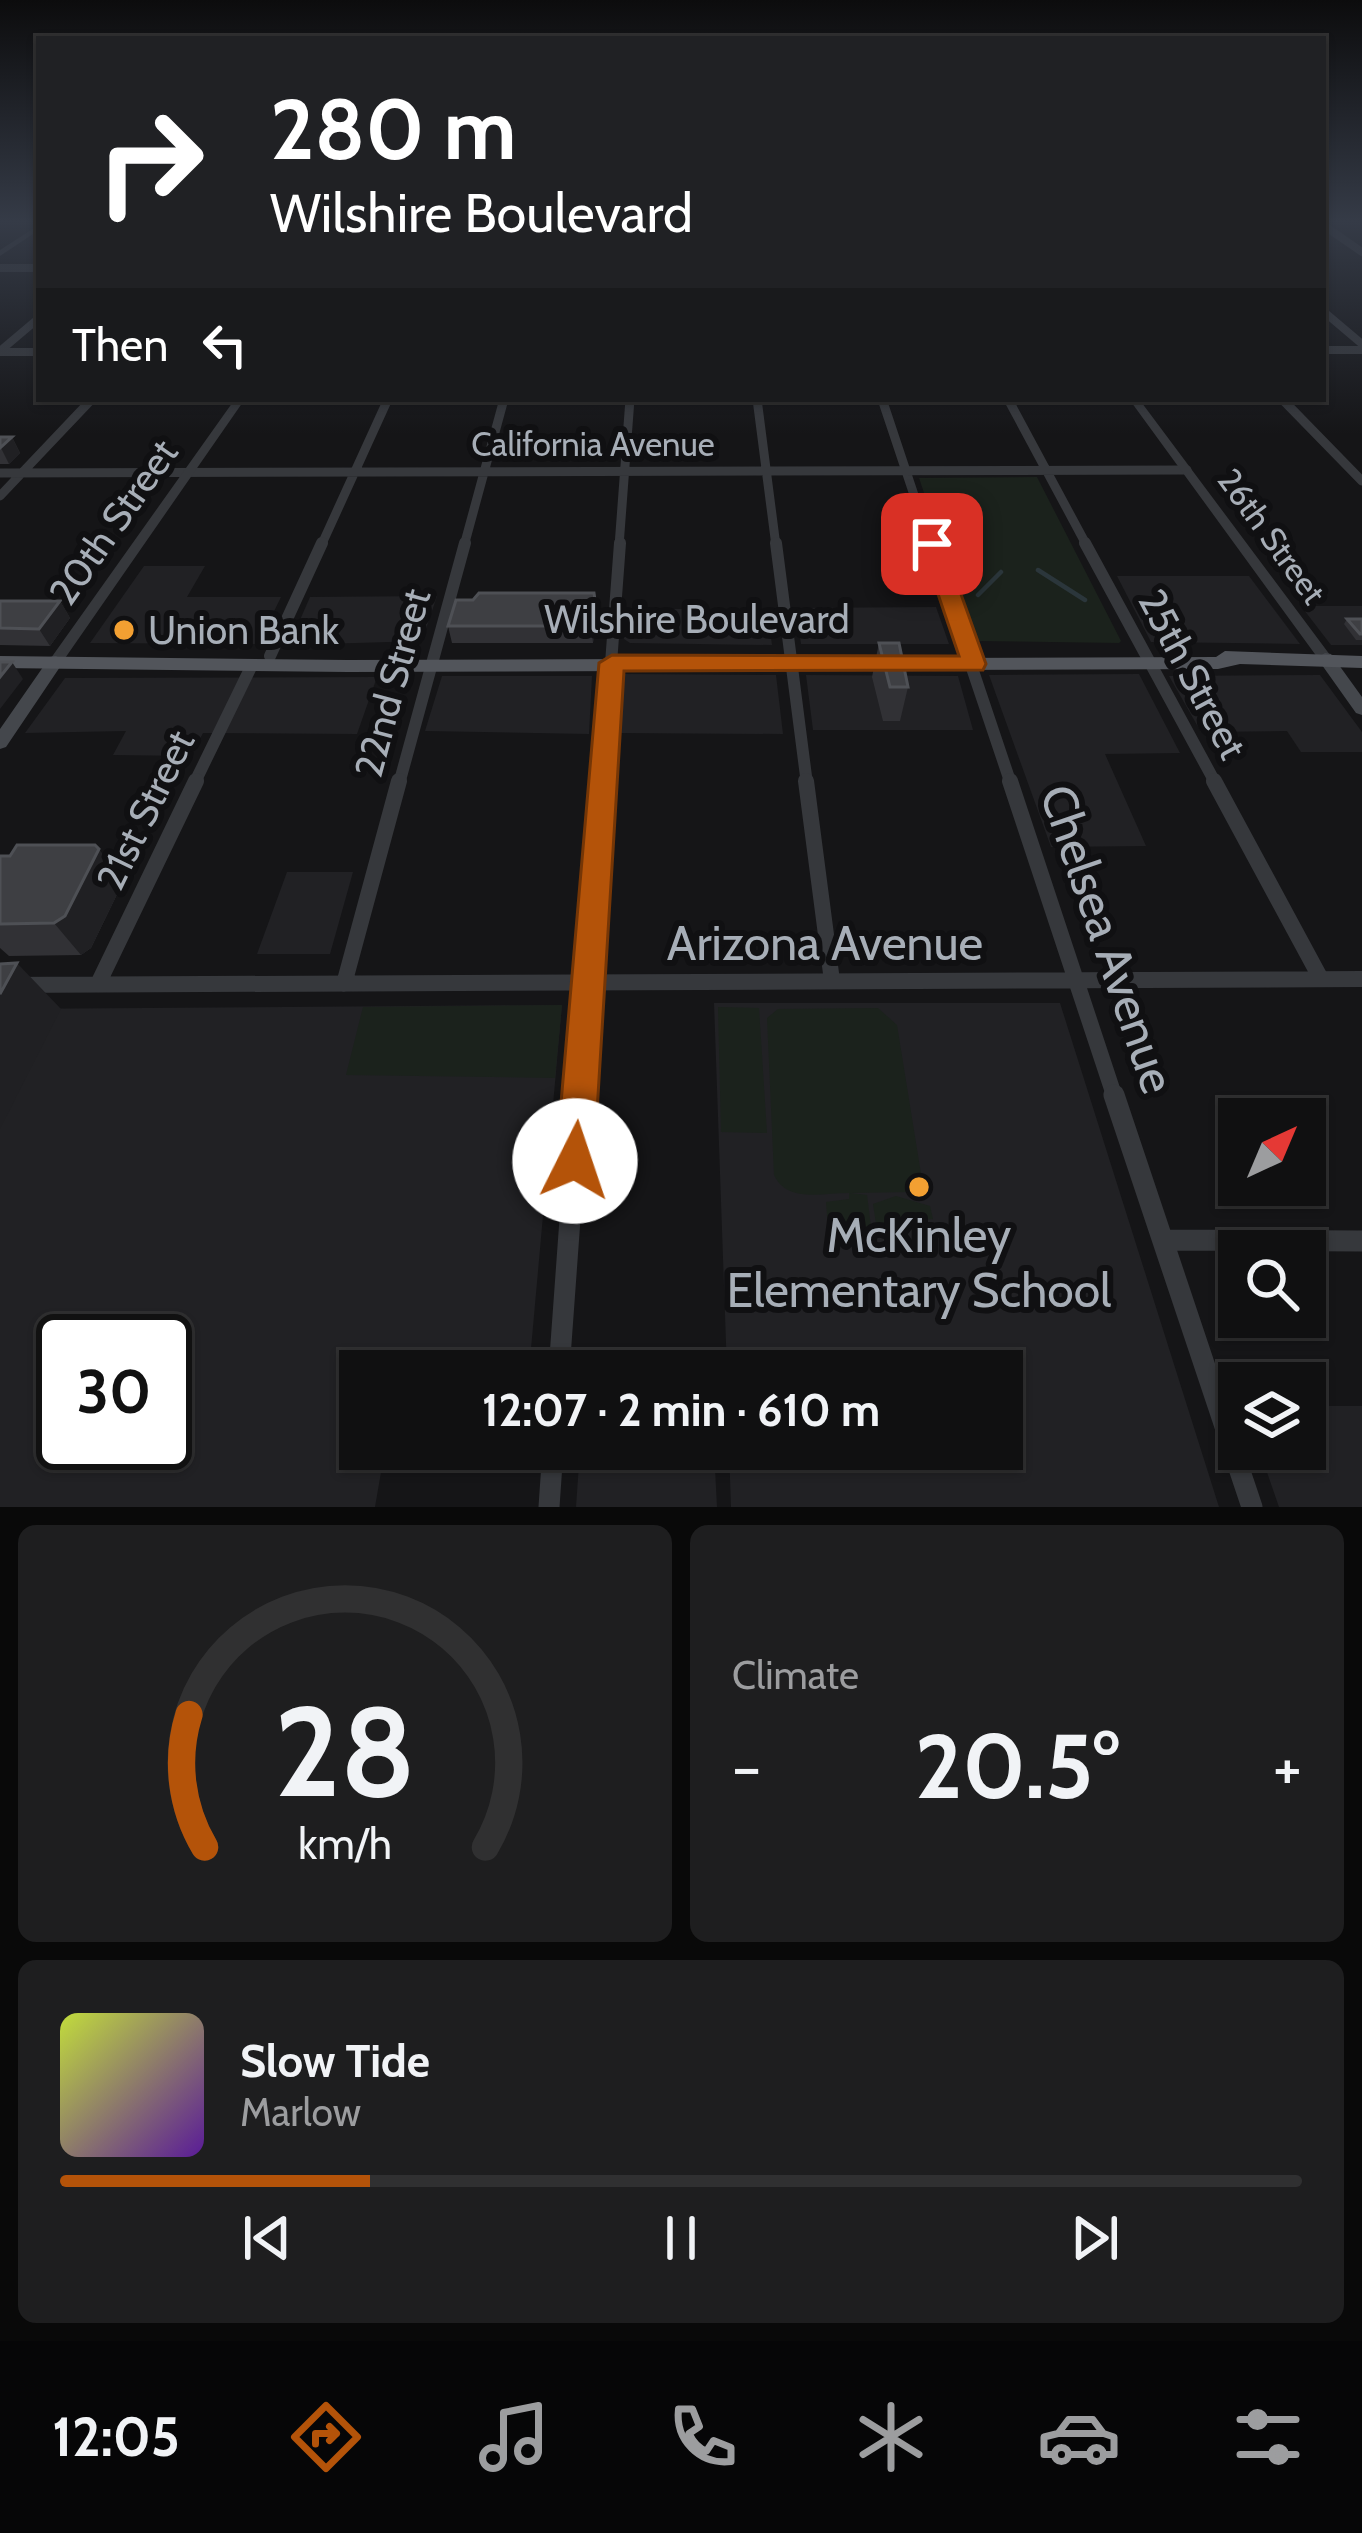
<!DOCTYPE html>
<meta charset="utf-8">
<style>
body{margin:0;font-family:Cabin,sans-serif;background:#1e1e1f;color:#f1f3f6;height:100vh;display:flex;flex-direction:column;font-size:45px;white-space:nowrap}
*{box-sizing:border-box;margin:0}
p{font-size:39px;color:#9c9d9f}
.icon{flex:none;width:66px;height:66px;fill:none;stroke:currentColor;stroke-width:2;stroke-linecap:round;stroke-linejoin:round}
.map{position:relative;height:1507px;overflow:hidden}
.drawer{display:flex;flex-direction:column;gap:18px;padding:18px;background:#090909;flex:1}
.drawer>*{flex:none}
.banner{position:absolute;left:36px;top:36px;width:1290px;height:366px;border-radius:0px;box-shadow:0 3px 9px #0004,0 0 0 3px #303031;background:#202124;color:#fff;overflow:hidden}
.needle{width:78px;rotate:44deg}
.fabs{position:absolute;left:1218px;top:1098px;display:grid;gap:24px}
.fabs a{display:grid;place-items:center;width:108px;height:108px;border-radius:0px;background:#101011;box-shadow:0 3px 9px #0004,0 0 0 3px #303031;font-size:60px}
.speed{position:absolute;left:36px;top:1314px;display:flex;gap:24px;font-size:60px;font-weight:700;text-align:center}
.speed>*{display:grid;place-content:center;width:156px;height:156px;border-radius:50%;background:#101011;box-shadow:0 3px 9px #0004,0 0 0 3px #303031;line-height:1}
.speed .limit{border:6px solid #111;border-radius:18px;background:#fff;color:#111}
.pin{position:absolute;display:grid;place-items:center;width:102px;height:102px;color:#fff;margin:-51px;border-radius:24px;box-shadow:0 6px 18px #0006}
.me{position:absolute;width:132px;margin:-66px;rotate:4deg;stroke-linejoin:round;filter:drop-shadow(0 0 9px #0008)}
.turn{display:flex;align-items:center;gap:42px;height:252px;padding:0 36px;font-size:54px}
.turn .icon{width:156px;height:156px;stroke-width:2.5}
.turn b{display:block;font-size:84px;line-height:102px}
.then{display:flex;align-items:center;height:114px;padding:0 36px;background:#0003;gap:24px;font-size:45px}
.big{font-size:90px;font-weight:700;line-height:1.1}
.drawer .card{flex:1;display:flex;flex-direction:column;justify-content:center;gap:18px;min-width:0;padding:0 42px;border-radius:18px;background:#1e1e1f}
.drawer .dial{align-items:center;gap:0}
.dial svg{height:312px;overflow:visible;fill:none;stroke:#303031;stroke-width:7;stroke-linecap:round;text-anchor:middle}
.dial text{fill:#f1f3f6;stroke:none}
.song{display:flex;align-items:center;gap:36px}
.cover{width:144px;height:144px;border-radius:18px;background:linear-gradient(135deg,hsl(70 70% 55%),hsl(270 70% 35%))}
.played{height:12px;border-radius:6px;background:linear-gradient(90deg,#b45309 25%,#303031 25%)}
.keys{display:flex;justify-content:space-around;direction:ltr}
.heat{display:flex;justify-content:space-between;align-items:center;font-size:66px;direction:ltr}
.drawer .tiles{flex:1;display:grid;gap:18px;grid-template-columns:1fr 1fr}
.card:last-child{grid-column:span 2}
.trip{position:absolute;left:339px;top:1350px;width:684px;height:120px;border-radius:0px;background:#101011;box-shadow:0 3px 9px #0004,0 0 0 3px #303031;font-weight:700;line-height:120px;text-align:center}
.tab-bar{display:flex;height:192px;justify-content:space-around;align-items:center;background:#060607;color:#9c9d9f}
.tab-bar .icon{width:84px;height:84px}
.tab-bar .selected{color:#b45309}
.tab-bar b{font-size:54px;color:#f1f3f6}
.map>svg:first-child{display:block}
</style>
<div class="map">
<svg width="1362" height="1507" viewBox="0 0 1362 1507">
<rect width="100%" height="100%" fill="#151517"/>
<path fill="#212124" fill-rule="evenodd" d="M144 566H205L187 597H281L258 644 90 643Z
M1117 576H1249L1300 644 1151 642Z
M437 596 422 641 289 645 310 597Z
M1301 606H1362V645H1331Z
M936 607 949 644H801L796 608Z
M627 609H767L772 645 630 643 624 639Z
M624 674 776 675 783 734 619 733Z
M1139 674 1180 753 1105 754 1146 846 1051 847 989 675Z
M806 675 958 676 973 730H813Z
M1320 675 1362 732V752H1301L1287 731 1201 732 1169 676Z
M442 676H592L589 734 425 731Z
M377 677 357 734 203 733 191 756 113 755 126 731 25 733 65 678Z
M287 872H353L330 954H257Z
M714 1003H1060L1219 1507H731L729 1449H1002V1371H727Z
M562 1005 529 1371H360V1449H385L375 1507H0V1009ZM63 1341H165V1443H63Z
M1305 1406H1362V1507H1279L1259 1449H1305Z
M580 1449H714L717 1507H576Z"/>
<path fill="#1b221c" d="M1037 477 1121 641 1119 643 974 641 919 478Z
M562 1005 555 1078 346 1075 363 1007Z
M718 1007 759 1008 767 1133 721 1132Z
M878 1008 897 1025 922 1180 911 1192 850 1193 867 1195 871 1227 843 1223 838 1229H828L826 1202 849 1199V1193C822 1193 787 1203 774 1175L767 1018 778 1009Z
M896 1196 930 1206 933 1219 917 1220V1227L877 1230 873 1204Z"/>
<g fill="none" stroke-linecap="round" stroke-linejoin="round">
<path stroke="#2b363b" stroke-width="4.5" d="M1038 570 1085 600
M978 595 1001 572"/>
<path stroke="#36383c" stroke-width="8" d="M1323 225 1362 252
M0 268H39
M1323 311 1362 344
M1323 350H1362
M0 351 39 318
M0 352H39"/>
<path stroke="#36383c" stroke-width="9" d="M757 399 776 546
M882 399 931 546
M1008 399 1087 546
M1282 399 1362 481
M0 473 1187 470
M0 496 92 399
M321 546 388 399
M464 546 504 399
M619 546 630 399"/>
<path stroke="#36383c" stroke-width="12" d="M776 543 807 784
M930 543 1011 784
M1085 543 1216 784
M270 656 322 543
M194 784 252 665
M399 784 465 543
M602 784 620 543"/>
<path stroke="#36383c" stroke-width="16" d="M806 781 832 981
M1010 781 1115 1098
M1214 781 1321 979
M98 984 196 781
M344 984 399 781
M0 985 1362 979
M579 1098 602 781"/>
<path stroke="#36383c" stroke-width="21" d="M1114 1095 1252 1507
M1166 1240 1362 1241
M559 1371 579 1095
M549 1507 553 1449"/>
<path fill="#36383c" fill-rule="evenodd" d="M39 225V230L0 256V250Z
M235 399H245L61 664H51L49 661 51 658Z
M1129 399H1139L1330 655 1332 658 1330 661H1320Z"/>
<path fill="#44474c" fill-rule="evenodd" d="M1325 653 1331 654 1362 697V715L1356 713 1317 658Z
M56 656 64 661 6 747 0 749V729L50 657Z"/>
<path fill="#52555b" fill-rule="evenodd" d="M1225 651 1362 656V668L1240 664 1218 669 348 672 0 668V656L348 660 1216 657Z"/>
</g>
<path fill="#313135" d="M0 437H12L20 453 9 464H0Z
M0 601H60L70 618 50 646 0 645Z
M596 617 593 643H452L448 626Z
M1347 619H1362V640H1356L1344 624Z
M879 643 908 687 900 721H883L872 677Z
M0 856 123 882 91 948 81 955 9 956 0 948Z"/>
<path fill="#202023" d="M12 437 20 453 9 464 1 448Z
M595 600 596 617 593 643 591 626Z
M60 601 70 618 50 646 39 629Z
M12 662 23 679 0 709V677Z
M99 849 123 882 91 948 81 955 54 923Z
M17 963 61 1009 0 1129V994Z"/>
<path fill="#3e3f43" stroke="#4e5055" stroke-width="3" d="M0 437H12L0 448Z
M479 593H594L595 600 591 626H448L456 600H473Z
M0 601H60L39 629 0 628Z
M1347 619H1362V634H1360Z
M879 643H899L908 687H890Z
M0 662H12L0 677Z
M17 845H95L99 849 65 916 54 923 0 924V856H10Z
M17 963 0 994V964Z"/>
<linearGradient id="sky" x2="0" y2="1"><stop stop-color="#0c0c0d"/><stop offset="0.51" stop-color="#353b47"/><stop offset="1" stop-color="#353b47" stop-opacity="0"/></linearGradient>
<rect width="1362" height="434" fill="url(#sky)"/>
<path fill="#b45309" stroke="#753606" stroke-width="3" d="M932 537 943 544 986 664 983 670 624 671 594 1161 589 1175 575 1181 561 1175 556 1161 599 663 612 655 959 656 921 544Z"/>
<g fill="#f3a032" stroke="#101012" stroke-width="4.5">
<circle cx="124" cy="630" r="12"/>
<circle cx="919" cy="1187" r="12"/>
</g>
<g text-anchor="middle" dominant-baseline="central" stroke-width="12" stroke-linejoin="round" paint-order="stroke">
<g font-size="33" fill="#a7aeb7" stroke="#101012">
<text x="593" y="444">California Avenue</text>
<text transform="translate(1272 536) rotate(54)">26th Street</text>
</g>
<g font-size="39" fill="#a7aeb7" stroke="#101012">
<text transform="translate(113 522) rotate(-55)">20th Street</text>
<text x="697" y="619">Wilshire Boulevard</text>
<text transform="translate(1193 674) rotate(62)">25th Street</text>
<text transform="translate(392 683) rotate(-75)">22nd Street</text>
<text transform="translate(145 810) rotate(-64)">21st Street</text>
</g>
<g font-size="39" fill="#a7aeb7" stroke="#101012" text-anchor="start">
<text x="148" y="630">Union Bank</text>
</g>
<g font-size="48" fill="#a7aeb7" stroke="#101012">
<text transform="translate(1108 939) rotate(71)">Chelsea Avenue</text>
<text x="825" y="943">Arizona Avenue</text>
</g>
<g font-size="48" fill="#a7aeb7" stroke="#101012">
<text x="919" y="1235">McKinley<tspan x="919" dy="55">Elementary School</tspan></text>
</g>
</g>
</svg>
<div class="fabs">
<a><svg class="needle" viewBox="-14 -14 28 28"><path d="M0-13l5 13h-10z" fill="#e53935"/><path d="M0 13l5-13h-10z" fill="#9c9d9f"/></svg></a>
<a><svg class="icon" aria-label="search" viewBox="0 0 24 24"><circle cx="10" cy="10" r="6"/><path d="M15 15l6 6"/></svg></a>
<a><svg class="icon" aria-label="layers" viewBox="0 0 24 24"><path d="M12 4l9 5-9 5-9-5zM3 14l9 5 9-5"/></svg></a>
</div>
<div class="speed"><div class="limit">30</div></div>
<div class="pin" style="left:932px;top:544px;background:#d93025"><svg class="icon" aria-label="arrive" viewBox="0 0 24 24"><path d="M6 21V4h12l-3 4 3 4H6"/></svg></div>
<svg class="me" style="left:575px;top:1161px" viewBox="-20 -20 40 40"><circle r="19" fill="#fff"/><path d="M0-13L10 11 0 6-10 11z" fill="#b45309"/></svg>
<div class="trip">12:07 · 2 min · 610 m</div>
<div class="banner">
<div class="turn"><svg class="icon" aria-label="right" viewBox="0 0 24 24"><path d="M7 20v-9h11M14 6l5 5-5 5"/></svg><div><b>280 m</b>Wilshire Boulevard</div></div>
<div class="then">Then<svg class="icon" aria-label="left" viewBox="0 0 24 24"><path d="M17 20v-9H6M10 6l-5 5 5 5"/></svg></div>
</div>
</div>
<section class="drawer">
<div class="tiles">
<div class="card dial"><svg viewBox="0 0 100 80">
<path d="M14 69A42 42 0 1 1 86 69"/>
<path d="M14 69A42 42 0 0 1 10 35" stroke="#b45309"/>
<text x="50" y="56" font-size="32" font-weight="700">28</text>
<text x="50" y="72" font-size="11">km/h</text>
</svg></div>
<div class="card"><p>Climate</p>
<div class="heat"><a>−</a><b class="big">20.5°</b><a>+</a></div>
</div>
<div class="card">
<div class="song"><i class="cover"></i><div><b>Slow Tide</b><p>Marlow</p></div></div>
<div class="played"></div>
<div class="keys"><svg class="icon" aria-label="previous" viewBox="0 0 24 24"><path d="M18 5L8 12l10 7zM5 5v14"/></svg><svg class="icon" aria-label="pause" viewBox="0 0 24 24"><path d="M8 5v14M16 5v14"/></svg><svg class="icon" aria-label="next" viewBox="0 0 24 24"><path d="M6 5l10 7-10 7zM19 5v14"/></svg></div>
</div>
</div>
</section>
<nav class="tab-bar">
<b>12:05</b>
<svg class="icon selected" aria-label="directions" viewBox="0 0 24 24"><path d="M12 3l9 9-9 9-9-9zM9 14v-3h6M13 9l2 2-2 2"/></svg>
<svg class="icon" aria-label="music" viewBox="0 0 24 24"><path d="M9 18V5l10-2v13"/><circle cx="6" cy="18" r="3"/><circle cx="16" cy="16" r="3"/></svg>
<svg class="icon" aria-label="phone" viewBox="0 0 24 24"><path d="M5 4h4l2 5-3 2q2 4 5 5l2-3 5 2v4C11 20 4 13 5 4z"/></svg>
<svg class="icon" aria-label="climate" viewBox="0 0 24 24"><path d="M12 3v18M4 7l16 10M4 17L20 7"/></svg>
<svg class="icon" aria-label="car" viewBox="0 0 24 24"><path d="M5 17H2v-5l4-1 3-4h7l3 4 3 1v5h-3M9 17h6M6 11h13"/><circle cx="7" cy="17" r="2"/><circle cx="17" cy="17" r="2"/></svg>
<svg class="icon" aria-label="filters" viewBox="0 0 24 24"><path d="M4 7h16M4 17h16"/><circle cx="9" cy="7" r="2"/><circle cx="15" cy="17" r="2"/></svg>
</nav>
